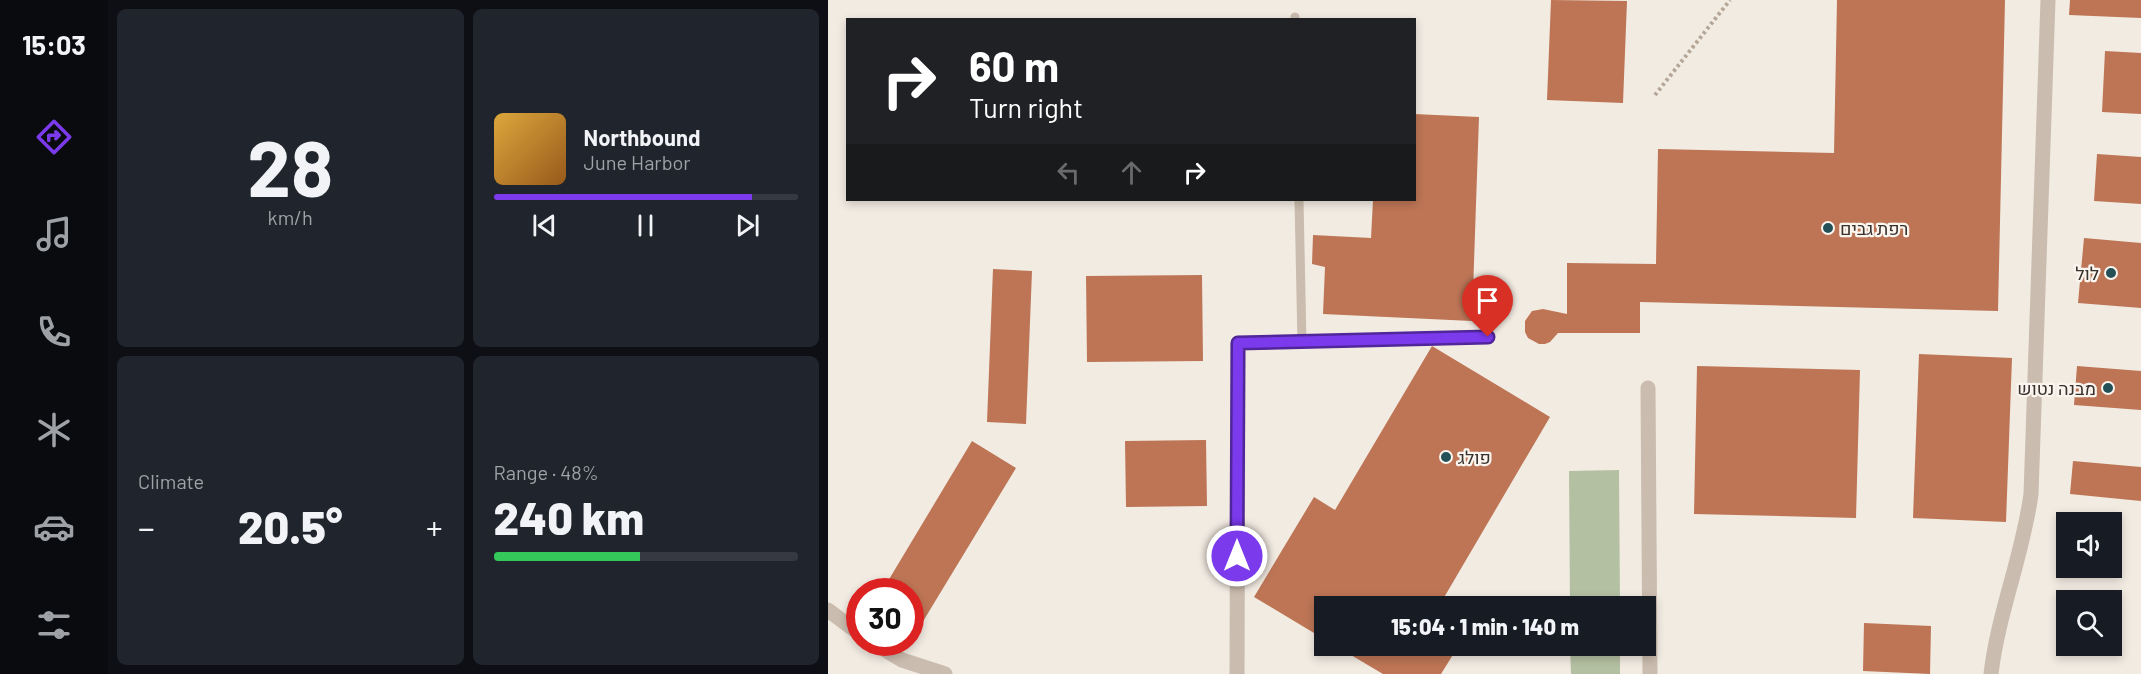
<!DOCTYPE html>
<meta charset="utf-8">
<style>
body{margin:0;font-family:Barlow,Heebo,sans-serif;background:#20242c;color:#f1f3f6;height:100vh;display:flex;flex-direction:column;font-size:22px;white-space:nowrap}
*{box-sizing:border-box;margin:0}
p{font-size:20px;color:#9ea1a6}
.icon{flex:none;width:33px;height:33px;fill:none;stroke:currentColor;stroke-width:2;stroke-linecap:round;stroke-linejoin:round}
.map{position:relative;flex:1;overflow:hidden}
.drawer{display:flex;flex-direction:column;gap:9px;padding:9px;background:#0d0f14;width:720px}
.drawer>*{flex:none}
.hud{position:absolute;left:18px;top:18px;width:570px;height:183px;border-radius:0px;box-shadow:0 3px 9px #0003;background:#202124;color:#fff;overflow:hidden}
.fabs{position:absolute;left:1228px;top:512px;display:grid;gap:12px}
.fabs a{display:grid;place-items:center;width:66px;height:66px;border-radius:0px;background:#171b24;box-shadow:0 3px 9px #0003;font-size:30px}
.speed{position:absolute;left:18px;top:578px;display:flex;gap:12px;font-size:30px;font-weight:700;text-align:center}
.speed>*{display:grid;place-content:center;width:78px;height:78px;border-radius:50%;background:#171b24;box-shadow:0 3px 9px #0003;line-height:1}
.speed .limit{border:9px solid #d22;background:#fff;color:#111}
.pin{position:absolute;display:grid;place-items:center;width:51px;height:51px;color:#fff;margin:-62px -26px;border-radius:50% 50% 50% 0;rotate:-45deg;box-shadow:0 0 6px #0007}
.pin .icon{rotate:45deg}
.me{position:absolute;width:66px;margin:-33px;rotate:0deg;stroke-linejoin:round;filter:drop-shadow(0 0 4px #0008)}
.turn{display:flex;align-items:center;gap:21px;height:126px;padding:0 24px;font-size:27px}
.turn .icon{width:78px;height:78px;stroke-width:2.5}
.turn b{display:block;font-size:42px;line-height:51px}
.lanes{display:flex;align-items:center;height:57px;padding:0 24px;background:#0003;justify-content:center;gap:30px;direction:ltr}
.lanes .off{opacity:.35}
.big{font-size:45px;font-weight:800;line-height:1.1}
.drawer .card{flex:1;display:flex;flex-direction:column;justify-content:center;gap:9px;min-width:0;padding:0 21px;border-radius:9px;background:#20242c}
.drawer .dial{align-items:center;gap:0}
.dial b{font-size:78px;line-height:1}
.song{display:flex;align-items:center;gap:18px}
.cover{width:72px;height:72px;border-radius:9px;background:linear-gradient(135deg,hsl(40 70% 55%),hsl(30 70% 35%))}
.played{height:6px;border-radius:3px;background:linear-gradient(90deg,#7c3aed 85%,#363941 85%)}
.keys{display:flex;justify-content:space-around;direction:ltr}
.heat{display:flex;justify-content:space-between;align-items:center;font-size:33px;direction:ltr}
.charge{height:9px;border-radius:4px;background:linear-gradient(90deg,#34c759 48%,#363941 0)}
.drawer .tiles{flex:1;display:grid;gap:9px;grid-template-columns:repeat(2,1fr)}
.trip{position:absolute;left:486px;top:596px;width:342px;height:60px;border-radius:0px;background:#171b24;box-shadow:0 3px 9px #0003;font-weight:800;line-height:60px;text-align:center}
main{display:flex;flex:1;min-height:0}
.menu{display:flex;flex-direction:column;width:108px;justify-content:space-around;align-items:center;background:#090b0e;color:#9ea1a6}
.menu .icon{width:42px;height:42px}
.menu .on{color:#7c3aed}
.menu b{font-size:27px;color:#f1f3f6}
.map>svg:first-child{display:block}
</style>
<main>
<nav class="menu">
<b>15:03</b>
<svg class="icon on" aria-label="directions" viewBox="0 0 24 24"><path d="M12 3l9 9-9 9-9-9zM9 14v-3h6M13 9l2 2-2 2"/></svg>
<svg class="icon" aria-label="music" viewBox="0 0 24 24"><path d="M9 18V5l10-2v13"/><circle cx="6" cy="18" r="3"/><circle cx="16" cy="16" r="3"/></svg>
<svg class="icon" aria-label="phone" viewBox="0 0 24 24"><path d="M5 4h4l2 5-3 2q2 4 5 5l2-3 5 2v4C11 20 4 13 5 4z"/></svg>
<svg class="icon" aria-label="climate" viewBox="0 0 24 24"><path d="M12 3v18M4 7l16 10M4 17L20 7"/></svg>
<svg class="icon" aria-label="car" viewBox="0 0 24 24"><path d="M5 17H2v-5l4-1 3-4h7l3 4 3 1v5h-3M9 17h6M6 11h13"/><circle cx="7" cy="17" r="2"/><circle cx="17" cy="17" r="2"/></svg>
<svg class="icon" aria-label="filters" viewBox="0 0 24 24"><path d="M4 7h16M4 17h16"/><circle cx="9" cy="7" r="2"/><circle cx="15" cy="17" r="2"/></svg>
</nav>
<section class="drawer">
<div class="tiles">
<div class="card dial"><b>28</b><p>km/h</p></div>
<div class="card">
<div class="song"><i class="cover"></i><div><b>Northbound</b><p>June Harbor</p></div></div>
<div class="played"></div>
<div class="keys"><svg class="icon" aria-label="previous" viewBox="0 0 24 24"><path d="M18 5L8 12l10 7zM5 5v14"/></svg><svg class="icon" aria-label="pause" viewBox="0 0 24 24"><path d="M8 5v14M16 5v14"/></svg><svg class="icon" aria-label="next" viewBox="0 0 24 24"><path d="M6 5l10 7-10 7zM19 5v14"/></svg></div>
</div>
<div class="card"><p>Climate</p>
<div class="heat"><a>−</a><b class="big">20.5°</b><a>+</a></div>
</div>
<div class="card"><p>Range · 48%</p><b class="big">240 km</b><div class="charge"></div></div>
</div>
</section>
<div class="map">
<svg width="1313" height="674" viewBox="0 0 1313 674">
<rect width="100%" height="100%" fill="#f2ebe2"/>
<path fill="#b4c0a2" d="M791 470 792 606H742L741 471Z
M742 645H792V674H743Z"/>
<path fill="#bd7555" d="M723 0 799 1 795 103 719 100Z
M1009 0H1177L1170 311 812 302V333H730L722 342 717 344H711L700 338 697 332V321L704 311 715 309 739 314V263L828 264 830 149 1006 153Z
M1242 0H1313V18L1241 15Z
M1277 51 1313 53V114L1274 112Z
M586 114 651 117 644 321 495 314 497 267 484 264 485 235 543 238 545 200H586Z
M1269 154 1313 157V204L1266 201Z
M1256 238 1313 243V308L1250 303Z
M165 269 204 271 198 424 159 422Z
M374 275 375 361 259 362 258 276Z
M604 346 722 417 611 606H496V639L426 597 486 497 507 510Z
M1091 354 1184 358 1178 522 1085 518Z
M869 366 1032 370 1028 518 866 514Z
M1249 366 1313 371V410L1246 405Z
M378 440 379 506 298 507 297 441Z
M144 441 188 468 94 623 82 616V591H54Z
M1245 461 1313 467V501L1242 494Z
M1036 623 1103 626 1102 674 1035 671Z
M506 645H612L626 653 613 674H555Z"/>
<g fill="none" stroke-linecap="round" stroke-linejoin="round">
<path stroke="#b5a798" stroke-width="4" stroke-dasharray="3 3" stroke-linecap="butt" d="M827 95 902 0"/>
<path stroke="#cabcae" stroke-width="9" d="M467 17V20
M471 200 474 343 660 337
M410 343H474"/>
<path stroke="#cabcae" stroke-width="15" d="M820 388 822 674
M0 610 32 634
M44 642 74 660 117 674
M409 674 410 343
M1163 674C1170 613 1195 555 1203 494L1220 0"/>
</g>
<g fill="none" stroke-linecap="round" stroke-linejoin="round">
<defs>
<path id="route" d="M409 556 410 343 660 337"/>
</defs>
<use href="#route" stroke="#51269a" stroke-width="15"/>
<use href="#route" stroke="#7c3aed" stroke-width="10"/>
</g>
<g fill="#245158" stroke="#faf5ee" stroke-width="2">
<circle cx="1000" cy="228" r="6"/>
<circle cx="1283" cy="273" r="6"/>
<circle cx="1280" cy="388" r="6"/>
<circle cx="618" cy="457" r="6"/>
</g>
<g text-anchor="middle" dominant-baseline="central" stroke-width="4.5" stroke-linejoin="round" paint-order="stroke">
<g font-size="18" fill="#39312c" stroke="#faf5ee" text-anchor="start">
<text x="1012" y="228">רפת גבים</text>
<text x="1271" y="273" text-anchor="end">לול</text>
<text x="1268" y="388" text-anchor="end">מבנה נטוש</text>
<text x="630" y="457">פולג</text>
</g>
</g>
</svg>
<div class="fabs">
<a><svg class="icon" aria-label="sound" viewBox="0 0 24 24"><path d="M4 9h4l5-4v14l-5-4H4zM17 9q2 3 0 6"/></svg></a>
<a><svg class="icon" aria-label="search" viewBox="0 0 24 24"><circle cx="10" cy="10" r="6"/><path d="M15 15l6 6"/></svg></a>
</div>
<div class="speed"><div class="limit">30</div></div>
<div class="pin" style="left:660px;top:337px;background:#d93025"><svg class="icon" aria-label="arrive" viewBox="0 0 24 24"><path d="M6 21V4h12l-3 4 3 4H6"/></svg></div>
<svg class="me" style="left:409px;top:556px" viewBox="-20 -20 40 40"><circle r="17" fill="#7c3aed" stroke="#fff" stroke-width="3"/><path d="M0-11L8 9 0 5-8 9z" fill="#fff"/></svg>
<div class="trip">15:04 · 1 min · 140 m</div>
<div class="hud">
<div class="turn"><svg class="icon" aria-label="right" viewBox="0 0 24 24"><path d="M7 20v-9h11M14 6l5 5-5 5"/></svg><div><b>60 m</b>Turn right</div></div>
<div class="lanes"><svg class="icon off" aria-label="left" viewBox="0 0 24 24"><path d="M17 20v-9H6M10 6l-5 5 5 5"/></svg><svg class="icon off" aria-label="ahead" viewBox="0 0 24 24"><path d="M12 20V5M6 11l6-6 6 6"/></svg><svg class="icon" aria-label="right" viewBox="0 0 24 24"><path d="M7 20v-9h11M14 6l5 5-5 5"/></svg></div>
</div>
</div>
</main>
